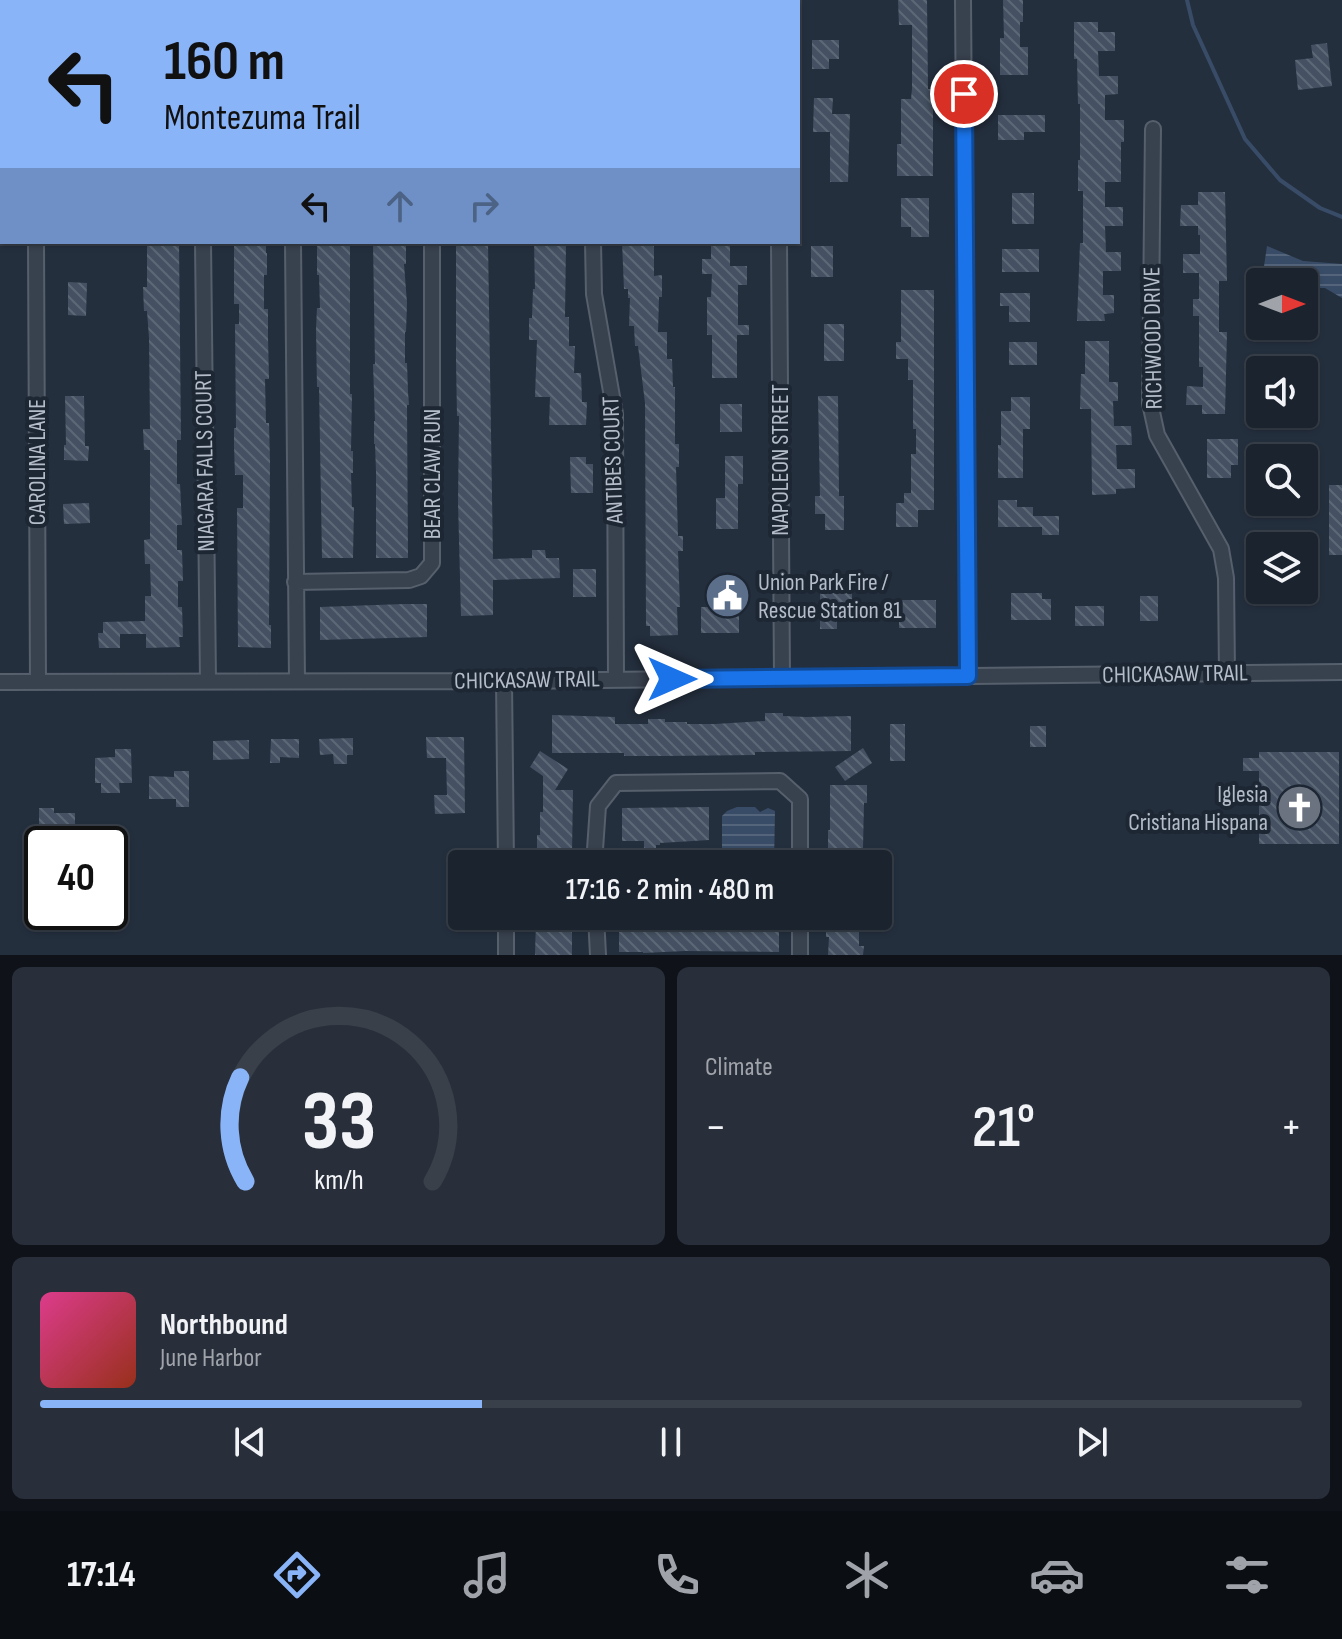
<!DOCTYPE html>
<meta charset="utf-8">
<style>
body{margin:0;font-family:"Sofia Sans Condensed",sans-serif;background:#282f3a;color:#f1f3f6;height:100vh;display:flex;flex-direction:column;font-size:30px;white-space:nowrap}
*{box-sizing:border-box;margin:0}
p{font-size:26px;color:#a0a4aa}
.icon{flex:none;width:44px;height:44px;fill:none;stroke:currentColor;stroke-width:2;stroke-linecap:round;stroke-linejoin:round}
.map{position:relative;height:955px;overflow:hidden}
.sheet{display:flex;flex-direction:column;gap:12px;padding:12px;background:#0f1319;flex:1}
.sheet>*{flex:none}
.guide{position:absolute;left:0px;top:0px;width:800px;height:244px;box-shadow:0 2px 6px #0004,0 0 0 2px #39404a;background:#8ab4f8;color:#111;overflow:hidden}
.needle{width:52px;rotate:90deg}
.buttons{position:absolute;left:1246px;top:268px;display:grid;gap:16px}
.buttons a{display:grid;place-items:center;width:72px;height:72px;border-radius:8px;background:#1b232e;box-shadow:0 2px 6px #0004,0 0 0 2px #39404a;font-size:40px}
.speed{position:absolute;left:24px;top:826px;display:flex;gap:16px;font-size:40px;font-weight:700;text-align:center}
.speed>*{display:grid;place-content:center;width:104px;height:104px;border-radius:50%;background:#1b232e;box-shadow:0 2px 6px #0004,0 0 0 2px #39404a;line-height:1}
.speed .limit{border:4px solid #111;border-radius:12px;background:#fff;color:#111}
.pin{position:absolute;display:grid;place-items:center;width:68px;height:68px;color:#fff;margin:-34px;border:4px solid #fff;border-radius:50%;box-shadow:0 2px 8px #0007}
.me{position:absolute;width:88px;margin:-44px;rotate:90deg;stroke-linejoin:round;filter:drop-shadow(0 0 6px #0008)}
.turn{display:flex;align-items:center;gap:28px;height:168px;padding:0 32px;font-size:36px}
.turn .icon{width:104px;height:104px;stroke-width:2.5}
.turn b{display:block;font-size:56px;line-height:68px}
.lanes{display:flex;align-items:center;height:76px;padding:0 32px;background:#0003;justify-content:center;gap:40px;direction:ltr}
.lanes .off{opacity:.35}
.big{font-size:60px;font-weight:600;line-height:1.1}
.sheet .widget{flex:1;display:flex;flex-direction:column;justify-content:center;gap:12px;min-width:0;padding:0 28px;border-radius:12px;background:#282f3a}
.sheet .dial{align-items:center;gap:0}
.dial svg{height:208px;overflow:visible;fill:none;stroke:#39404a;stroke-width:7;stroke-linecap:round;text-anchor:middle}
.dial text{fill:#f1f3f6;stroke:none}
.song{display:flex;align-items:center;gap:24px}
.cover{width:96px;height:96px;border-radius:12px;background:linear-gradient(135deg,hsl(330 70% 55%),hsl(10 70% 35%))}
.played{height:8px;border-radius:4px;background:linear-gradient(90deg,#8ab4f8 35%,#39404a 35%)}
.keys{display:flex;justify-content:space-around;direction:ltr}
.heat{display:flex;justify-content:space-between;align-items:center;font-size:44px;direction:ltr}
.sheet .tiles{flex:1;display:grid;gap:12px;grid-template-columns:1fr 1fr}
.widget:last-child{grid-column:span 2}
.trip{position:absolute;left:448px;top:850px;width:444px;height:80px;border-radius:8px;background:#1b232e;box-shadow:0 2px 6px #0004,0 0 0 2px #39404a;font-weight:600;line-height:80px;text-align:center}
.tabs{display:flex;height:128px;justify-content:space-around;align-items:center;background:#0b0e12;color:#a0a4aa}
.tabs .icon{width:56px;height:56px}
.tabs .selected{color:#8ab4f8}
.tabs b{font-size:36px;color:#f1f3f6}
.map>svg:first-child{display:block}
</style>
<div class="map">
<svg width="1342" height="955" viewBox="0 0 1342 955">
<defs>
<pattern id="water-rules" width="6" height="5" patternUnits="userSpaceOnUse" patternTransform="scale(2)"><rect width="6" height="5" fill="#394c67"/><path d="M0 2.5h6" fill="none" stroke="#53647b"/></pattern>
<pattern id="building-back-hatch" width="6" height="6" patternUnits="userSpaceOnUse" patternTransform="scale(2)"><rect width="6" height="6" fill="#455162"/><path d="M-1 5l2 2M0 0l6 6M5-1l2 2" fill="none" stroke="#5d6877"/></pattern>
</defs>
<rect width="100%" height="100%" fill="#242f3e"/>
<path fill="url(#water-rules)" d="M1267 246 1303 261 1342 264V298L1325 288H1304V282H1266L1262 280Z
M737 807H755L760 812 768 808 775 811 774 864H720L722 855V816L727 811Z"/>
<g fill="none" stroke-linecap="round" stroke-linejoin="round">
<path stroke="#394c67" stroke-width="4" d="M1187 0 1193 25 1245 139 1280 180 1320 208 1342 217"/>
</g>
<path fill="url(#building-back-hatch)" d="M898 0H927L928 89H933V176H897V144H901V99H911L912 89V25H899Z
M1003 0H1023V22H1020V47H1028V75H1000V38H1004Z
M1074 22H1098V32H1115V51H1098L1099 76H1118V94L1105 95V120H1124V142H1121V182H1105V207H1123V226H1105L1106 252H1121V271H1103V295H1114V313L1104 314 1105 321H1077L1080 243H1083V191H1078V160H1080V104H1078L1077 59H1074Z
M812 40H839V59H829V69H812Z
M1327 43 1332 86 1298 90 1295 60 1313 58 1311 45Z
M814 98H833L832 114H850L848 182H830V132H813Z
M998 115H1045V132H1024V140H998Z
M1198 192H1225L1227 281H1219V332H1227L1225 414H1202V405H1186L1187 386 1203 387V367H1199V316H1193V299H1199V273H1183V254H1200V235H1198V226H1180L1181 205H1198Z
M1012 193H1034V224H1012Z
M901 198H929V237H911V227H901Z
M147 242H179L181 440H177V484H180L182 525H177V550H182L183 581H178V607H182L183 637H179L180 647 146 648V634H120V648H99L98 633H103V622L145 621V596H151L150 564H145L144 540 150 539V450H144L143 429H150L149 338 147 311H144L143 287H147Z
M234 242H266V253H267V275H264V309H268V337L269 379H265L266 423H269L270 461 269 625H271V648L238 647 237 508H243V475H235L234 446V428H236L235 324H239V304H234Z
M317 242H350V394H352L351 451H353V473H351L352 507H354L353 558H322L319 387H317L316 330 317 308H320L319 275H317Z
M373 242H406V264H404L407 303 406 332H405V363H407L408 392 409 405H407L408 558H376V472L375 444H374V421H375L373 364H375Z
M456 242H488L493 559 532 558V550H545L546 558H559L560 578 493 580V615L461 616 458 502 459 416H457L456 360Z
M534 242H566L565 317H569V346H575L574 373H581L582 402H587L586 425H549L550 397H535L537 340H529V318H532L533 289H535Z
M622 242H654V276L662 275V297H659L658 332H667V359H672L673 387H675V444H679V467H676L678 536H683V551H678L680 607H677L678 635 650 636V626H646L645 403 638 346H635L634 326H629L630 298H628V289H624Z
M711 242H730V266H747V285H738V325H749V335H737V378H712V335H707V297H711L712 274H702V259H711Z
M811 246H833V277H811Z
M1002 249H1039V272H1002Z
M68 282 87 283 86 316 68 315Z
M901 290H934V510H918V527H896V503H904V493H911V454H916V429H913V380H908V359H896V342H901Z
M1000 293H1030V322H1009V306H1000Z
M824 324H844V361H824Z
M1085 341H1109V382H1118V401H1113L1114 426H1131L1132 445H1116L1117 469H1135V488L1116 489V494L1092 495 1091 409H1080L1081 374H1085Z
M1009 342H1037V365H1009Z
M65 396H84L85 446H89L88 461 64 460V445H66Z
M818 396H838L839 496H844V530H825V514H815V496H820Z
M1011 397H1030V429H1023V478H998V445H1001V411H1011Z
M720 404H742V432H720Z
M1207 439H1238V465H1231V478H1207Z
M725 456H743V484H738V529H716V498H725Z
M570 457H586V464H593V493H571Z
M1329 485H1342V555H1329Z
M998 500H1017V507H1033V516H1059V535H1042V527H998Z
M89 503 90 523 64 524 63 504Z
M573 569H596V597H573Z
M820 592H852V620H837V629H820Z
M1011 593H1042V599H1051V620H1011Z
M1140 596H1158V621H1140Z
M718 598H739V633H701V607H718Z
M899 600H936V628H899Z
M404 604H427V637L320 640V607Z
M1075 606H1104V626H1075Z
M765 713H783V716L806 717 851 716V751L755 752V755L665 756H624V753H552V715L615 717V724H648V719H665V722H687V724H715L765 721Z
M890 724H905V761H890Z
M1030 726H1046V747H1030Z
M426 737H464L465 813 435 814 434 795H447L446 758H427Z
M353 738V755H347V764H334L333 754 320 755 319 739Z
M271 739H299V758L280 757V763H270Z
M249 740V759L213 760V741Z
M863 748 872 763 845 781 835 767Z
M115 749H131L132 783H119L120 793H101V783H95V758L115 757Z
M540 751 568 769 555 790H573L572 853H537V835H540V812H543V776L530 767Z
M1259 752H1339V844H1259V771H1243V758H1259Z
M174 771H189V807H176V799H149V776L174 777Z
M830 785H867V803H864L863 848H861V864H828V830H830Z
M709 807V840L660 843V845H656V864H644V841H622V808Z
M39 808H54V813H75V831L39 832Z
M619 916H661V920L713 918V916H732V917L779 916V952L685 951 643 953V952H619Z
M536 919 572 920V955H535Z
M826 920H859V946H864L863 955H828L829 937H826Z"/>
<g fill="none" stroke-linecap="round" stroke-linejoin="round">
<defs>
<path id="minor" d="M777 0V2
M963 0 968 676
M1153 129 1150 403 1157 435 1221 549 1226 578 1227 674
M36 242 38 682
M203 242 208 681
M293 242 297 681
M593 242 594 294 615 414 616 679
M779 242 782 678
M295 582 409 580 421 576 432 563V242
M504 681 506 864
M0 682 504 681 1342 672
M594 864 598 806 616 783 780 781 800 799V864
M506 916V955
M596 916 598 955
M800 955V916"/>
</defs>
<use href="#minor" stroke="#565f6c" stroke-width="18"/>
<use href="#minor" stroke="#38414e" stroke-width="14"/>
</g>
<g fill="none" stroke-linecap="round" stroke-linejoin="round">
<defs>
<path id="route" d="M672 679 968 676 964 94"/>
</defs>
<use href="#route" stroke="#114b97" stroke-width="20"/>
<use href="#route" stroke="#1a73e8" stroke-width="14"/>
</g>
<defs>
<symbol id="civic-disc" viewBox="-11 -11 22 22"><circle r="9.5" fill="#5c6f8a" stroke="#1d2633"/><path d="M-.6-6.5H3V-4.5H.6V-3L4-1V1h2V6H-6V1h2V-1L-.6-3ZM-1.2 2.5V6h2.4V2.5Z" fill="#fff"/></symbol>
<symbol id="church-disc" viewBox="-11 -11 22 22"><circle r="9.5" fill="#6b7280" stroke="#1d2633"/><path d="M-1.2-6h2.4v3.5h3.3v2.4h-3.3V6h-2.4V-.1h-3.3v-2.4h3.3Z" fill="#fff"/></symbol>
</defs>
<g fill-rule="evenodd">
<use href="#civic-disc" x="702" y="570" width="51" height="51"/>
<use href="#church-disc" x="1274" y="782" width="51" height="51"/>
</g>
<g text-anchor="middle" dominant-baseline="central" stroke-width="8" stroke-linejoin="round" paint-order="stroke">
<g font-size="24" fill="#b4bcc9" stroke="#1d2633">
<text transform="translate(1153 338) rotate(-91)">RICHWOOD DRIVE</text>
<text transform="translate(613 460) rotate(-92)">ANTIBES COURT</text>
<text transform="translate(780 460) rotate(-90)">NAPOLEON STREET</text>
<text transform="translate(205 461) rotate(-91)">NIAGARA FALLS COURT</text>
<text transform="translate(37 462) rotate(-90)">CAROLINA LANE</text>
<text transform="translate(432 474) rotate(-90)">BEAR CLAW RUN</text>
<text transform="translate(1175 674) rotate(-1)">CHICKASAW TRAIL</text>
<text transform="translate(527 680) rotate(-1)">CHICKASAW TRAIL</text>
</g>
<g font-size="24" fill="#b4bcc9" stroke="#1d2633" text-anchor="start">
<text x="758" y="582">Union Park Fire /<tspan x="758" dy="28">Rescue Station 81</tspan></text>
<text x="1268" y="794" text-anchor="end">Iglesia<tspan x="1268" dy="28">Cristiana Hispana</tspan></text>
</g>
</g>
</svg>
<div class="buttons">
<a><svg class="needle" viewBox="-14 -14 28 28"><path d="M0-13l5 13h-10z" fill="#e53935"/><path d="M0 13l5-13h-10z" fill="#a0a4aa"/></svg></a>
<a><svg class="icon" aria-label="sound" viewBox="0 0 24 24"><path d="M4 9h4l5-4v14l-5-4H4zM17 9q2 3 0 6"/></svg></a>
<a><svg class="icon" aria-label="search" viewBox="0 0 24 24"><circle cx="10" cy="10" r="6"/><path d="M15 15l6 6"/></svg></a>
<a><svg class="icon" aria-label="layers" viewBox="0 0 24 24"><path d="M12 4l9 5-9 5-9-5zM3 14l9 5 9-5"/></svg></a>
</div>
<div class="speed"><div class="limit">40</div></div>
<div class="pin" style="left:964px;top:94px;background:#d93025"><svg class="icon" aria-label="arrive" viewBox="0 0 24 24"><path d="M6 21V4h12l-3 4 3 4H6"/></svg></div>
<svg class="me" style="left:672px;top:679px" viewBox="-20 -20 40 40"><path d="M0-17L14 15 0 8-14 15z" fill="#1a73e8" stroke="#fff" stroke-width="4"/></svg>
<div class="trip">17:16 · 2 min · 480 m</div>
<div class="guide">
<div class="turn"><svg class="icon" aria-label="left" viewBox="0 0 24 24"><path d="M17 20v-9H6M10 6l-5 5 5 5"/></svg><div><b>160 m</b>Montezuma Trail</div></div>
<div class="lanes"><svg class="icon" aria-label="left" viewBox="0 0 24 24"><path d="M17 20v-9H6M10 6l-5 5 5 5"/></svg><svg class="icon off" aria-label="ahead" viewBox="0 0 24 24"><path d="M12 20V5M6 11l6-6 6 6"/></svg><svg class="icon off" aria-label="right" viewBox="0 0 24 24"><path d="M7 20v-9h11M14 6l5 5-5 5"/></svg></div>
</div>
</div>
<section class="sheet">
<div class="tiles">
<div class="widget dial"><svg viewBox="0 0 100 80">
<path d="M14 69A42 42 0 1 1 86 69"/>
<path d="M14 69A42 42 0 0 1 12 29" stroke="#8ab4f8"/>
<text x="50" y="56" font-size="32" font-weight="700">33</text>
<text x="50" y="72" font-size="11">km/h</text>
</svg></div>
<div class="widget"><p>Climate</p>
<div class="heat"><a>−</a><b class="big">21°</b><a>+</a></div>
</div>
<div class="widget">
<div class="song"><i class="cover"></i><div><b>Northbound</b><p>June Harbor</p></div></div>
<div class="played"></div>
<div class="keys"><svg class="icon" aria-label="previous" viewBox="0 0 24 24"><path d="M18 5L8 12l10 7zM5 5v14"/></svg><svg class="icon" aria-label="pause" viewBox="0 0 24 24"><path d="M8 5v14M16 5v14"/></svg><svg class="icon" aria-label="next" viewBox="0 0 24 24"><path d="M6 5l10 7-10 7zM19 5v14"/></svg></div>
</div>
</div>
</section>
<nav class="tabs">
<b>17:14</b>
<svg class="icon selected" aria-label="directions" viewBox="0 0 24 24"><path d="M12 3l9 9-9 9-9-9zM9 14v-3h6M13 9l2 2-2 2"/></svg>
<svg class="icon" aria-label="music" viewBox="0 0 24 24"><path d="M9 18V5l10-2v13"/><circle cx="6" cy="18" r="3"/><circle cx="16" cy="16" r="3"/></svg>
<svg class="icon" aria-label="phone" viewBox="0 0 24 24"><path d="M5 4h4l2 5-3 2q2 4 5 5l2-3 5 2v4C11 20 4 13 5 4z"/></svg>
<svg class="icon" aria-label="climate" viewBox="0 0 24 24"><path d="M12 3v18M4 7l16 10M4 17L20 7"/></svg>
<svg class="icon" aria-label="car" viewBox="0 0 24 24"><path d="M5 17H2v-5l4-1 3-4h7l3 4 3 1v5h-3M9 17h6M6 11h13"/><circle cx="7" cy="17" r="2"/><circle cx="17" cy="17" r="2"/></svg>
<svg class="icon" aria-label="filters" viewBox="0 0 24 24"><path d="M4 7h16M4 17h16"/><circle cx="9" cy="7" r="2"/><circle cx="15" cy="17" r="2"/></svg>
</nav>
